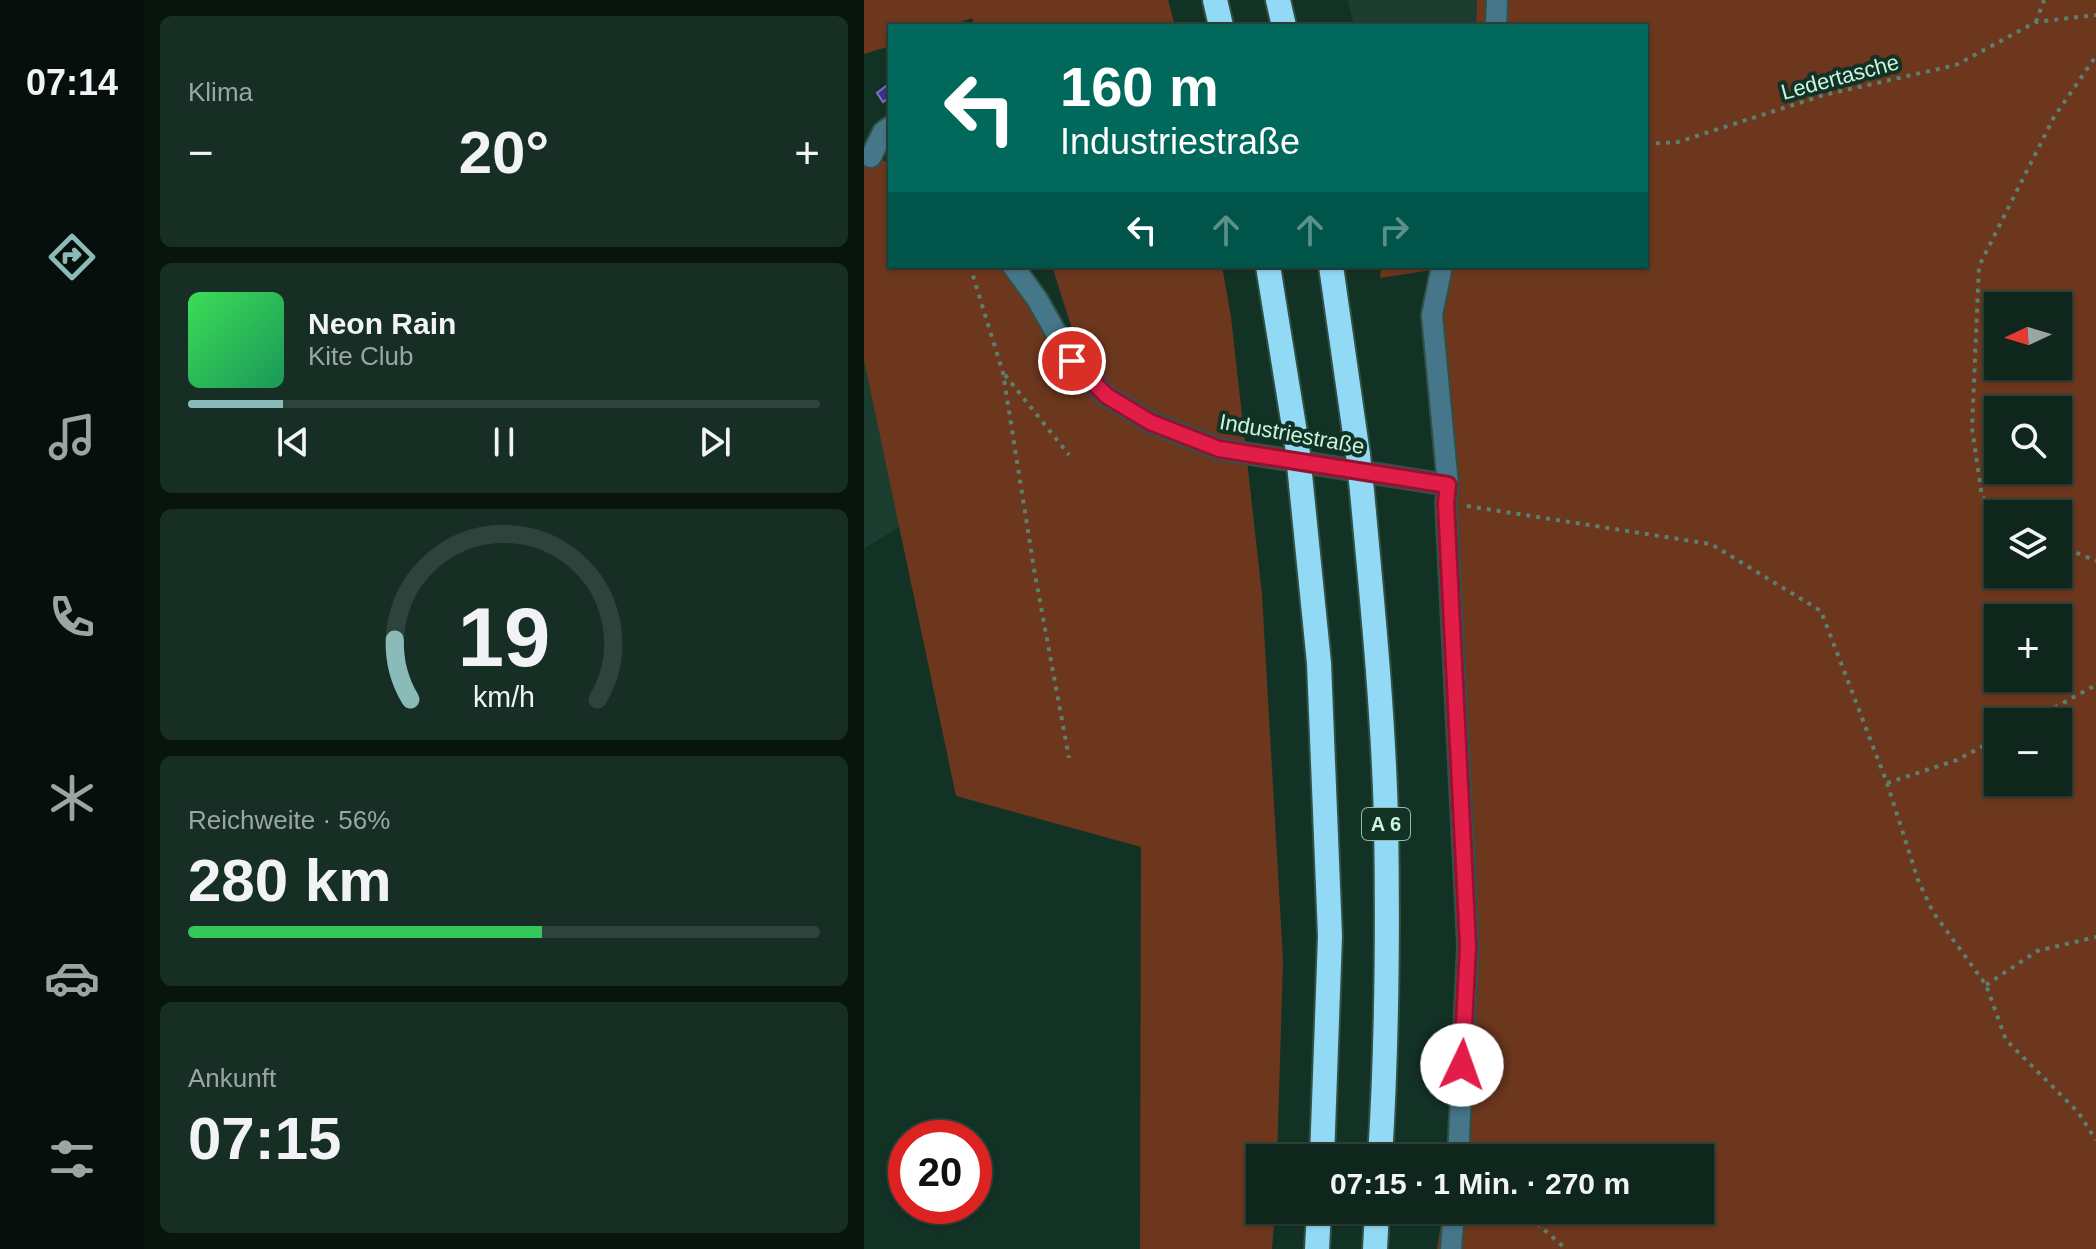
<!DOCTYPE html>
<html lang="de">
<meta charset="utf-8">
<style>
body{margin:0;font-family:Helvetica,sans-serif;background:#172e25;color:#f1f3f6;height:100vh;display:flex;flex-direction:column;font-size:30px;white-space:nowrap}
*{box-sizing:border-box;margin:0}
p{font-size:26px;color:#9ba5a3}
.icon{flex:none;width:44px;height:44px;fill:none;stroke:currentColor;stroke-width:2;stroke-linecap:round;stroke-linejoin:round}
.map{position:relative;flex:1;overflow:hidden}
.drawer{display:flex;flex-direction:column;gap:16px;padding:16px;background:#08150f;width:720px}
.drawer>*{flex:none}
.guide{position:absolute;left:24px;top:24px;width:760px;height:244px;border-radius:0px;box-shadow:0 2px 6px #0004,0 0 0 2px #2e433b;background:#00695c;color:#fff;overflow:hidden}
.needle{width:52px;rotate:266deg}
.fabs{position:absolute;left:1120px;top:292px;display:grid;gap:16px}
.fabs a{display:grid;place-items:center;width:88px;height:88px;border-radius:0px;background:#0e261c;box-shadow:0 2px 6px #0004,0 0 0 2px #2e433b;font-size:40px}
.speed{position:absolute;left:24px;top:1120px;display:flex;gap:16px;font-size:40px;font-weight:700;text-align:center}
.speed>*{display:grid;place-content:center;width:104px;height:104px;border-radius:50%;background:#0e261c;box-shadow:0 2px 6px #0004,0 0 0 2px #2e433b;line-height:1}
.speed .limit{border:12px solid #d22;background:#fff;color:#111}
.pin{position:absolute;display:grid;place-items:center;width:68px;height:68px;color:#fff;margin:-34px;border:4px solid #fff;border-radius:50%;box-shadow:0 2px 8px #0007}
.me{position:absolute;width:88px;margin:-44px;rotate:3deg;stroke-linejoin:round;filter:drop-shadow(0 0 6px #0008)}
.turn{display:flex;align-items:center;gap:28px;height:168px;padding:0 40px;font-size:36px}
.turn .icon{width:104px;height:104px;stroke-width:2.5}
.turn b{display:block;font-size:56px;line-height:68px}
.lanes{display:flex;align-items:center;height:76px;padding:0 40px;background:#0003;justify-content:center;gap:40px;direction:ltr}
.lanes .off{opacity:.35}
.big{font-size:60px;font-weight:700;line-height:1.1}
.drawer .card{flex:1;display:flex;flex-direction:column;justify-content:center;gap:12px;min-width:0;padding:0 28px;border-radius:12px;background:#172e25}
.drawer .dial{align-items:center;gap:0}
.dial svg{height:208px;overflow:visible;fill:none;stroke:#2e433b;stroke-width:7;stroke-linecap:round;text-anchor:middle}
.dial text{fill:#f1f3f6;stroke:none}
.song{display:flex;align-items:center;gap:24px}
.cover{width:96px;height:96px;border-radius:12px;background:linear-gradient(135deg,hsl(130 70% 55%),hsl(150 70% 35%))}
.played{height:8px;border-radius:4px;background:linear-gradient(90deg,#8bbbb9 15%,#2e433b 15%)}
.keys{display:flex;justify-content:space-around;direction:ltr}
.heat{display:flex;justify-content:space-between;align-items:center;font-size:44px;direction:ltr}
.charge{height:12px;border-radius:6px;background:linear-gradient(90deg,#34c759 56%,#2e433b 0)}
.trip{position:absolute;left:382px;top:1144px;width:468px;height:80px;border-radius:0px;background:#0e261c;box-shadow:0 2px 6px #0004,0 0 0 2px #2e433b;font-weight:700;line-height:80px;text-align:center}
main{display:flex;flex:1;min-height:0}
.tabs{display:flex;flex-direction:column;width:144px;justify-content:space-around;align-items:center;background:#060f0b;color:#9ba5a3}
.tabs .icon{width:56px;height:56px}
.tabs .active{color:#8bbbb9}
.tabs b{font-size:36px;color:#f1f3f6}
.map>svg:first-child{display:block}
</style>
<main>
<nav class="tabs">
<b>07:14</b>
<svg class="icon active" aria-label="directions" viewBox="0 0 24 24"><path d="M12 3l9 9-9 9-9-9zM9 14v-3h6M13 9l2 2-2 2"/></svg>
<svg class="icon" aria-label="music" viewBox="0 0 24 24"><path d="M9 18V5l10-2v13"/><circle cx="6" cy="18" r="3"/><circle cx="16" cy="16" r="3"/></svg>
<svg class="icon" aria-label="phone" viewBox="0 0 24 24"><path d="M5 4h4l2 5-3 2q2 4 5 5l2-3 5 2v4C11 20 4 13 5 4z"/></svg>
<svg class="icon" aria-label="climate" viewBox="0 0 24 24"><path d="M12 3v18M4 7l16 10M4 17L20 7"/></svg>
<svg class="icon" aria-label="car" viewBox="0 0 24 24"><path d="M5 17H2v-5l4-1 3-4h7l3 4 3 1v5h-3M9 17h6M6 11h13"/><circle cx="7" cy="17" r="2"/><circle cx="17" cy="17" r="2"/></svg>
<svg class="icon" aria-label="filters" viewBox="0 0 24 24"><path d="M4 7h16M4 17h16"/><circle cx="9" cy="7" r="2"/><circle cx="15" cy="17" r="2"/></svg>
</nav>
<section class="drawer">
<div class="card"><p>Klima</p>
<div class="heat"><a>−</a><b class="big">20°</b><a>+</a></div>
</div>
<div class="card">
<div class="song"><i class="cover"></i><div><b>Neon Rain</b><p>Kite Club</p></div></div>
<div class="played"></div>
<div class="keys"><svg class="icon" aria-label="previous" viewBox="0 0 24 24"><path d="M18 5L8 12l10 7zM5 5v14"/></svg><svg class="icon" aria-label="pause" viewBox="0 0 24 24"><path d="M8 5v14M16 5v14"/></svg><svg class="icon" aria-label="next" viewBox="0 0 24 24"><path d="M6 5l10 7-10 7zM19 5v14"/></svg></div>
</div>
<div class="card dial"><svg viewBox="0 0 100 80">
<path d="M14 69A42 42 0 1 1 86 69"/>
<path d="M14 69A42 42 0 0 1 8 46" stroke="#8bbbb9"/>
<text x="50" y="56" font-size="32" font-weight="700">19</text>
<text x="50" y="72" font-size="11">km/h</text>
</svg></div>
<div class="card"><p>Reichweite · 56%</p><b class="big">280 km</b><div class="charge"></div></div>
<div class="card"><p>Ankunft</p><b class="big">07:15</b></div>
</section>
<div class="map">
<svg width="1232" height="1249" viewBox="0 0 1232 1249">
<rect width="100%" height="100%" fill="#133226"/>
<path fill="#1c3e31" d="M484 0H613L612 26H490Z
M0 360 36 526 0 549Z"/>
<path fill="#6c371d" fill-rule="evenodd" d="M0 0H304L311 26H111L108 18 84 26H26V46L0 54Z
M613 0H1232V1249H573L579 1210H836V1158H587L607 1018 601 684 575 269 516 278 517 266H782V26H612ZM1134 306H1194V366H1134ZM1134 410H1194V470H1134ZM1134 514H1194V574H1134ZM1134 618H1194V678H1134ZM1134 722H1194V782H1134Z
M0 157 26 162V266H149L226 386 188 266H358L367 317 398 595 419 960 413 1158H396V1210H411L408 1249H276L277 847 92 796 0 360Z"/>
<path fill="#3f3085" stroke="#7a74bc" stroke-width="2" d="M26 83V97L19 102 13 93Z"/>
<g fill="none" stroke-linecap="round" stroke-linejoin="round">
<defs>
<path id="minor" d="M632 26 633 0
M7 157 19 132 26 127
M149 266 173 299 208 361 243 396 286 422 355 449 584 485
M578 266 568 315 584 485 582 503 604 946 594 1158
M587 1249 590 1210"/>
<path id="highway" d="M351 0 357 26
M414 0 420 26
M404 266 433 445
M467 266 494 455
M437 484 455 663 466 936 458 1158
M498 491C508 599 519 709 522 818 524 931 523 1045 516 1158
M453 1249 455 1210
M511 1249 513 1210"/>
</defs>
<use href="#minor" stroke="#305144" stroke-width="24"/>
<use href="#highway" stroke="#305144" stroke-width="28"/>
<path stroke="#5b8070" stroke-width="4" stroke-dasharray="4 6" stroke-linecap="butt" d="M1172 22 1180 0
M782 144 814 142 960 95 1092 65 1172 22 1232 15
M106 266 139 373 170 569 205 758
M141 375 205 455
M603 506 847 544 957 611 1023 783 1054 880 1069 912 1122 985 1142 1040 1214 1112 1232 1140
M1136 514 1118 497 1108 428 1115 266 1190 117 1232 56
M1194 545 1232 561
M1164 722 1232 685
M1023 783 1093 760 1134 738
M1122 985 1173 951 1232 937
M658 1210 702 1249"/>
<use href="#minor" stroke="#46768a" stroke-width="20"/>
<use href="#highway" stroke="#92d9f6" stroke-width="24"/>
<defs>
<path id="highway-bridge" d="M433 445 437 484
M494 455 498 491"/>
</defs>
<use href="#highway-bridge" stroke="#305144" stroke-width="28" stroke-linecap="butt"/>
<use href="#highway-bridge" stroke="#92d9f6" stroke-width="24"/>
</g>
<g fill="none" stroke-linecap="round" stroke-linejoin="round">
<defs>
<path id="route" d="M208 361 243 396 286 422 355 449 584 485 582 503 604 946 598 1065"/>
</defs>
<use href="#route" stroke="#92132f" stroke-width="20"/>
<use href="#route" stroke="#e11d48" stroke-width="14"/>
</g>
<g text-anchor="middle" dominant-baseline="central" stroke-width="8" stroke-linejoin="round" paint-order="stroke">
<rect fill="#133226" stroke="#92bba9" stroke-width="2" x="498" y="808" width="48" height="32" rx="6"/>
<g font-size="20" font-weight="bold" fill="#c9f6e1">
<text x="522" y="824">A 6</text>
</g>
<g font-size="22" fill="#c9f6e1" stroke="#133226">
<text transform="translate(976 77) rotate(-15)">Ledertasche</text>
<text transform="translate(428 434) rotate(10)">Industriestraße</text>
</g>
</g>
</svg>
<div class="fabs">
<a><svg class="needle" viewBox="-14 -14 28 28"><path d="M0-13l5 13h-10z" fill="#e53935"/><path d="M0 13l5-13h-10z" fill="#9ba5a3"/></svg></a>
<a><svg class="icon" aria-label="search" viewBox="0 0 24 24"><circle cx="10" cy="10" r="6"/><path d="M15 15l6 6"/></svg></a>
<a><svg class="icon" aria-label="layers" viewBox="0 0 24 24"><path d="M12 4l9 5-9 5-9-5zM3 14l9 5 9-5"/></svg></a>
<a>+</a>
<a>−</a>
</div>
<div class="speed"><div class="limit">20</div></div>
<div class="pin" style="left:208px;top:361px;background:#d93025"><svg class="icon" aria-label="arrive" viewBox="0 0 24 24"><path d="M6 21V4h12l-3 4 3 4H6"/></svg></div>
<svg class="me" style="left:598px;top:1065px" viewBox="-20 -20 40 40"><circle r="19" fill="#fff"/><path d="M0-13L10 11 0 6-10 11z" fill="#e11d48"/></svg>
<div class="trip">07:15 · 1 Min. · 270 m</div>
<div class="guide">
<div class="turn"><svg class="icon" aria-label="left" viewBox="0 0 24 24"><path d="M17 20v-9H6M10 6l-5 5 5 5"/></svg><div><b>160 m</b>Industriestraße</div></div>
<div class="lanes"><svg class="icon" aria-label="left" viewBox="0 0 24 24"><path d="M17 20v-9H6M10 6l-5 5 5 5"/></svg><svg class="icon off" aria-label="ahead" viewBox="0 0 24 24"><path d="M12 20V5M6 11l6-6 6 6"/></svg><svg class="icon off" aria-label="ahead" viewBox="0 0 24 24"><path d="M12 20V5M6 11l6-6 6 6"/></svg><svg class="icon off" aria-label="right" viewBox="0 0 24 24"><path d="M7 20v-9h11M14 6l5 5-5 5"/></svg></div>
</div>
</div>
</main>
